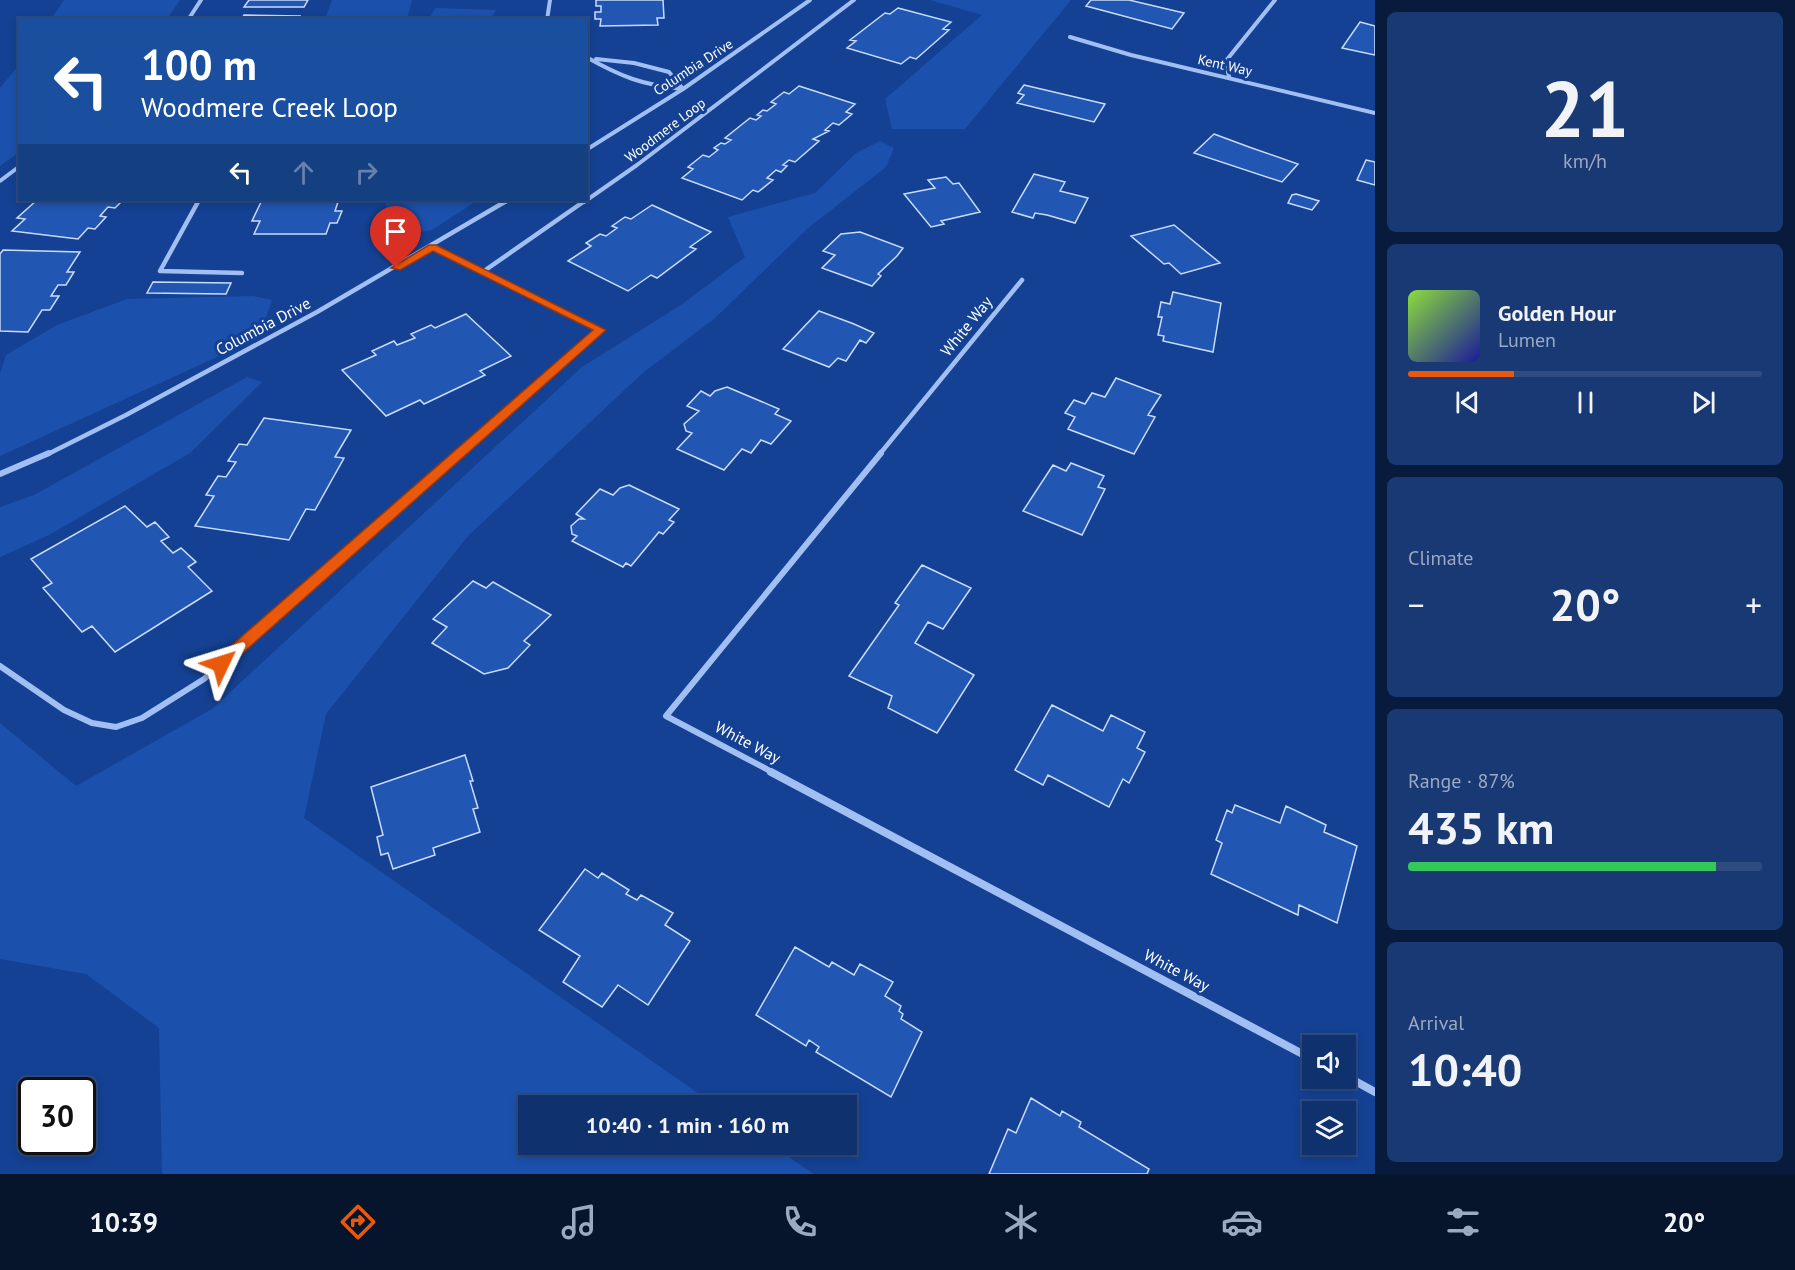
<!DOCTYPE html>
<meta charset="utf-8">
<style>
body{margin:0;font-family:"PT Sans",sans-serif;background:#183973;color:#f1f3f6;height:100vh;display:flex;flex-direction:column;font-size:22px;white-space:nowrap}
*{box-sizing:border-box;margin:0}
p{font-size:20px;color:#9ba9c2}
.icon{flex:none;width:33px;height:33px;fill:none;stroke:currentColor;stroke-width:2;stroke-linecap:round;stroke-linejoin:round}
.map{position:relative;flex:1;overflow:hidden}
.details{display:flex;flex-direction:column;gap:12px;padding:12px;background:#081b3c;width:420px}
.details>*{flex:none}
.guide{position:absolute;left:18px;top:18px;width:570px;height:183px;border-radius:0px;box-shadow:0 3px 9px #0003,0 0 0 2px #2f4c81;background:#1a4fa0;color:#fff;overflow:hidden}
.buttons{position:absolute;left:1302px;top:1035px;display:grid;gap:12px}
.buttons a{display:grid;place-items:center;width:54px;height:54px;border-radius:0px;background:#0f316e;box-shadow:0 3px 9px #0003,0 0 0 2px #2f4c81;font-size:30px}
.speed{position:absolute;left:18px;top:1077px;display:flex;gap:12px;font-size:30px;font-weight:700;text-align:center}
.speed>*{display:grid;place-content:center;width:78px;height:78px;border-radius:50%;background:#0f316e;box-shadow:0 3px 9px #0003,0 0 0 2px #2f4c81;line-height:1}
.speed .limit{border:3px solid #111;border-radius:9px;background:#fff;color:#111}
.pin{position:absolute;display:grid;place-items:center;width:51px;height:51px;color:#fff;margin:-62px -26px;border-radius:50% 50% 50% 0;rotate:-45deg;box-shadow:0 0 6px #0007}
.pin .icon{rotate:45deg}
.me{position:absolute;width:66px;margin:-33px;rotate:49deg;stroke-linejoin:round;filter:drop-shadow(0 0 4px #0008)}
.turn{display:flex;align-items:center;gap:21px;height:126px;padding:0 24px;font-size:27px}
.turn .icon{width:78px;height:78px;stroke-width:2.5}
.turn b{display:block;font-size:42px;line-height:51px}
.lanes{display:flex;align-items:center;height:57px;padding:0 24px;background:#0003;justify-content:center;gap:30px;direction:ltr}
.lanes .off{opacity:.35}
.big{font-size:45px;font-weight:800;line-height:1.1}
.details .card{flex:1;display:flex;flex-direction:column;justify-content:center;gap:9px;min-width:0;padding:0 21px;border-radius:9px;background:#183973}
.details .dial{align-items:center;gap:0}
.dial b{font-size:78px;line-height:1}
.song{display:flex;align-items:center;gap:18px}
.cover{width:72px;height:72px;border-radius:9px;background:linear-gradient(135deg,hsl(90 70% 55%),hsl(240 70% 35%))}
.played{height:6px;border-radius:3px;background:linear-gradient(90deg,#ea580c 30%,#2f4c81 30%)}
.keys{display:flex;justify-content:space-around;direction:ltr}
.heat{display:flex;justify-content:space-between;align-items:center;font-size:33px;direction:ltr}
.charge{height:9px;border-radius:4px;background:linear-gradient(90deg,#34c759 87%,#2f4c81 0)}
.trip{position:absolute;left:518px;top:1095px;width:339px;height:60px;border-radius:0px;background:#0f316e;box-shadow:0 3px 9px #0003,0 0 0 2px #2f4c81;font-weight:800;line-height:60px;text-align:center}
.menu{display:flex;height:96px;justify-content:space-around;align-items:center;background:#06142c;color:#9ba9c2}
.menu .icon{width:42px;height:42px}
.menu .selected{color:#ea580c}
.menu b{font-size:27px;color:#f1f3f6}
main{display:flex;flex:1;min-height:0}
.map>svg:first-child{display:block}
</style>
<main>
<div class="map">
<svg width="1375" height="1174" viewBox="0 0 1375 1174">
<rect width="100%" height="100%" fill="#144193"/>
<path fill="#1b51ad" d="M64 0H180L167 19H51Z
M332 0H412L407 19H325Z
M930 0H1071L965 129H892L885 99 982 15Z
M435 8 495 10H496L491 19H429Z
M19 65V152L0 166V88Z
M880 141 894 148 886 167 807 229 714 319 644 372 468 536 326 714 304 818 715 1105 528 1106V1144L771 1145 814 1174H162L159 1028 86 974 0 959V723L76 786 212 709 582 367 681 305 745 257 728 217 815 193 856 153Z
M386 200H478L432 230 415 233 386 223Z
M253 296 272 300 264 323 215 358 0 456V373L6 355 57 325 127 299Z
M247 377 262 382 190 453 49 535 0 557V507L34 495Z"/>
<path fill="#2156b2" stroke="#c9dcfc" stroke-width="1.5" d="M249 0H308L304 7H244Z
M596 0H663L664 18H657L658 25 600 26 601 19H595V12H601V6H596Z
M1091 0H1129L1184 13 1172 29 1086 6Z
M898 8 951 22 943 29 949 30 916 59 910 57 901 64 847 48 856 41 850 40 885 13 890 14Z
M244 15 300 16 298 20H241Z
M1360 22 1375 26V55L1342 48Z
M1024 85 1105 104 1094 122 1017 103 1024 95 1018 93Z
M799 86 855 104 846 112 852 114 839 125 833 123 825 130 829 131 813 139 819 141 795 162 789 160 783 165 787 166 781 172 776 170 767 178 773 180 758 192 753 190 742 200 682 178 693 169 688 167 703 155 709 157 718 150 714 148 721 143 725 144 731 140 725 138 750 118 756 120 761 116 757 115 763 110 767 111 776 104 771 102 784 92 789 94Z
M1214 134 1249 147 1298 164 1282 182 1194 153Z
M1366 160 1375 162V185L1357 180Z
M1034 174 1065 182 1060 191 1088 198 1075 223 1047 215 1035 213 1033 218 1012 212Z
M946 177 953 184 959 183 980 212 941 221 944 224 931 227 904 194 935 188 928 180Z
M1296 194 1319 201 1312 210 1288 203 1292 195Z
M37 200H123L115 208 108 207 100 216 106 217 95 229 88 228 78 239 12 231 25 219 17 218Z
M262 200H346L338 202 335 211H342L337 223H330L326 234H254L260 221H252Z
M652 205 711 232 690 247 696 249 657 278 651 275 628 291 568 261 591 246 586 243 600 234 606 236 617 228 612 226 625 217 631 219Z
M1174 225 1220 263 1181 274 1169 263 1164 264 1131 236Z
M860 232 903 248 897 256 878 274 881 276 872 286 822 268 835 255 823 251 841 234Z
M3 250 80 252 67 272H74L66 285H58L51 296H59L50 310H42L28 332 0 331V254Z
M153 282 231 283 226 294 147 293Z
M1173 292 1221 303 1213 352 1163 341 1164 336 1158 335 1162 317H1158L1161 302 1170 304Z
M819 311 854 324 874 333 866 343 860 340 846 361 838 358 829 367 783 349Z
M466 314 511 356 480 371 485 375 424 404 420 400 386 416 342 370 376 355 372 351 394 341 397 345 415 338 411 334 431 325 435 328Z
M1116 378 1161 395 1148 415 1155 417 1134 454 1068 429 1075 417 1065 413 1074 400 1085 404 1092 393 1105 397Z
M727 387 779 409 775 414 791 421 771 444 761 440 751 453 742 449 724 470 677 449 692 433 686 431 684 424 699 411 687 406 701 391 710 396 715 391Z
M264 418 351 430 335 457 344 458 315 510 306 509 289 540 195 526 214 496 206 495 218 476 226 477 236 462 228 461 239 444 247 445Z
M1071 463 1104 476 1098 487 1105 489 1082 535 1023 511 1053 465 1066 471Z
M629 485 679 509 669 520 674 522 663 534 659 532 631 566 626 563 623 567 572 541 577 536 572 534 571 526 579 519H584L576 514 600 489 613 495 620 488Z
M125 506 147 527 155 522 169 537 161 541 173 553 181 548 196 562 188 567 212 591 115 652 92 626 82 632 43 588 52 583 31 559Z
M922 565 971 588 943 629 928 622 915 643 974 675 937 733 888 708 892 696 849 676 899 605 895 603Z
M473 581 486 588 493 582 551 615 524 641 530 645 508 668 484 674 432 643 447 627 433 619Z
M1052 705 1103 731 1111 715 1145 732 1137 748 1145 752 1129 783 1123 779 1109 807 1048 775 1043 785 1015 770Z
M465 755 473 781H470L478 808 473 809 480 832 433 848 435 855 393 869 388 853 381 855 377 837 383 835 371 787Z
M1235 805 1280 823 1286 806 1326 825 1324 832 1357 846 1337 923 1299 905 1298 915 1211 874 1222 843 1216 840 1227 810 1232 813Z
M585 869 598 878 602 873 629 890 626 894 637 900 641 895 673 913 665 925 690 941 648 1005 618 985 602 1007 563 982 580 956 539 930Z
M795 947 829 967 832 962 854 975 860 964 893 982 885 996 901 1006 899 1011 903 1014 901 1019 922 1032 891 1097 816 1052 819 1047 809 1040 806 1046 756 1015Z
M1031 1098 1060 1116 1062 1111 1081 1122 1079 1127 1149 1169 1147 1174H989L1008 1129 1016 1133Z"/>
<g fill="none" stroke-linecap="round" stroke-linejoin="round">
<path stroke="#a1bff2" stroke-width="4" d="M188 20 201 0
M547 20 550 0
M1070 37 1131 55 1375 113
M586 57C622 77 642 85 683 89
M596 59 634 63 669 72 683 89
M1229 76 1225 62 1275 0
M586 150 683 89 810 0
M0 181 20 166
M505 202 508 200
M584 202 637 165 854 0"/>
<path stroke="#a1bff2" stroke-width="4.5" d="M199 200 160 271 242 273
M432 247 601 330 459 455
M484 271 586 200
M46 455 126 415 317 312 508 200
M879 455 1022 280"/>
<path stroke="#a1bff2" stroke-width="6" d="M0 474 49 453
M0 666 64 710 92 723 116 727 142 718 204 679 461 453
M774 773 666 716 881 453"/>
<path stroke="#a1bff2" stroke-width="8" d="M771 772 1312 1059
M1346 1076 1375 1092"/>
</g>
<path fill="#ea580c" stroke="#983908" stroke-width="1.5" d="M429 245H436L606 330 226 668H216L214 664 216 659 593 330 433 251 400 270 391 268Z"/>
<g text-anchor="middle" dominant-baseline="central" stroke-width="6" stroke-linejoin="round" paint-order="stroke">
<g font-size="14" fill="#fff" stroke="#144193">
<text transform="translate(1225 65) rotate(13)">Kent Way</text>
<text transform="translate(693 67) rotate(-33)">Columbia Drive</text>
<text transform="translate(665 130) rotate(-37)">Woodmere Loop</text>
</g>
<g font-size="16" fill="#fff" stroke="#144193">
<text transform="translate(263 326) rotate(-28)">Columbia Drive</text>
<text transform="translate(966 326) rotate(-51)">White Way</text>
<text transform="translate(748 742) rotate(28)">White Way</text>
<text transform="translate(1177 970) rotate(28)">White Way</text>
</g>
</g>
</svg>
<div class="buttons">
<a><svg class="icon" aria-label="sound" viewBox="0 0 24 24"><path d="M4 9h4l5-4v14l-5-4H4zM17 9q2 3 0 6"/></svg></a>
<a><svg class="icon" aria-label="layers" viewBox="0 0 24 24"><path d="M12 4l9 5-9 5-9-5zM3 14l9 5 9-5"/></svg></a>
</div>
<div class="speed"><div class="limit">30</div></div>
<div class="pin" style="left:396px;top:268px;background:#d93025"><svg class="icon" aria-label="arrive" viewBox="0 0 24 24"><path d="M6 21V4h12l-3 4 3 4H6"/></svg></div>
<svg class="me" style="left:221px;top:664px" viewBox="-20 -20 40 40"><path d="M0-17L14 15 0 8-14 15z" fill="#ea580c" stroke="#fff" stroke-width="4"/></svg>
<div class="trip">10:40 · 1 min · 160 m</div>
<div class="guide">
<div class="turn"><svg class="icon" aria-label="left" viewBox="0 0 24 24"><path d="M17 20v-9H6M10 6l-5 5 5 5"/></svg><div><b>100 m</b>Woodmere Creek Loop</div></div>
<div class="lanes"><svg class="icon" aria-label="left" viewBox="0 0 24 24"><path d="M17 20v-9H6M10 6l-5 5 5 5"/></svg><svg class="icon off" aria-label="ahead" viewBox="0 0 24 24"><path d="M12 20V5M6 11l6-6 6 6"/></svg><svg class="icon off" aria-label="right" viewBox="0 0 24 24"><path d="M7 20v-9h11M14 6l5 5-5 5"/></svg></div>
</div>
</div>
<section class="details">
<div class="card dial"><b>21</b><p>km/h</p></div>
<div class="card">
<div class="song"><i class="cover"></i><div><b>Golden Hour</b><p>Lumen</p></div></div>
<div class="played"></div>
<div class="keys"><svg class="icon" aria-label="previous" viewBox="0 0 24 24"><path d="M18 5L8 12l10 7zM5 5v14"/></svg><svg class="icon" aria-label="pause" viewBox="0 0 24 24"><path d="M8 5v14M16 5v14"/></svg><svg class="icon" aria-label="next" viewBox="0 0 24 24"><path d="M6 5l10 7-10 7zM19 5v14"/></svg></div>
</div>
<div class="card"><p>Climate</p>
<div class="heat"><a>−</a><b class="big">20°</b><a>+</a></div>
</div>
<div class="card"><p>Range · 87%</p><b class="big">435 km</b><div class="charge"></div></div>
<div class="card"><p>Arrival</p><b class="big">10:40</b></div>
</section>
</main>
<nav class="menu">
<b>10:39</b>
<svg class="icon selected" aria-label="directions" viewBox="0 0 24 24"><path d="M12 3l9 9-9 9-9-9zM9 14v-3h6M13 9l2 2-2 2"/></svg>
<svg class="icon" aria-label="music" viewBox="0 0 24 24"><path d="M9 18V5l10-2v13"/><circle cx="6" cy="18" r="3"/><circle cx="16" cy="16" r="3"/></svg>
<svg class="icon" aria-label="phone" viewBox="0 0 24 24"><path d="M5 4h4l2 5-3 2q2 4 5 5l2-3 5 2v4C11 20 4 13 5 4z"/></svg>
<svg class="icon" aria-label="climate" viewBox="0 0 24 24"><path d="M12 3v18M4 7l16 10M4 17L20 7"/></svg>
<svg class="icon" aria-label="car" viewBox="0 0 24 24"><path d="M5 17H2v-5l4-1 3-4h7l3 4 3 1v5h-3M9 17h6M6 11h13"/><circle cx="7" cy="17" r="2"/><circle cx="17" cy="17" r="2"/></svg>
<svg class="icon" aria-label="filters" viewBox="0 0 24 24"><path d="M4 7h16M4 17h16"/><circle cx="9" cy="7" r="2"/><circle cx="15" cy="17" r="2"/></svg>
<b>20°</b>
</nav>
